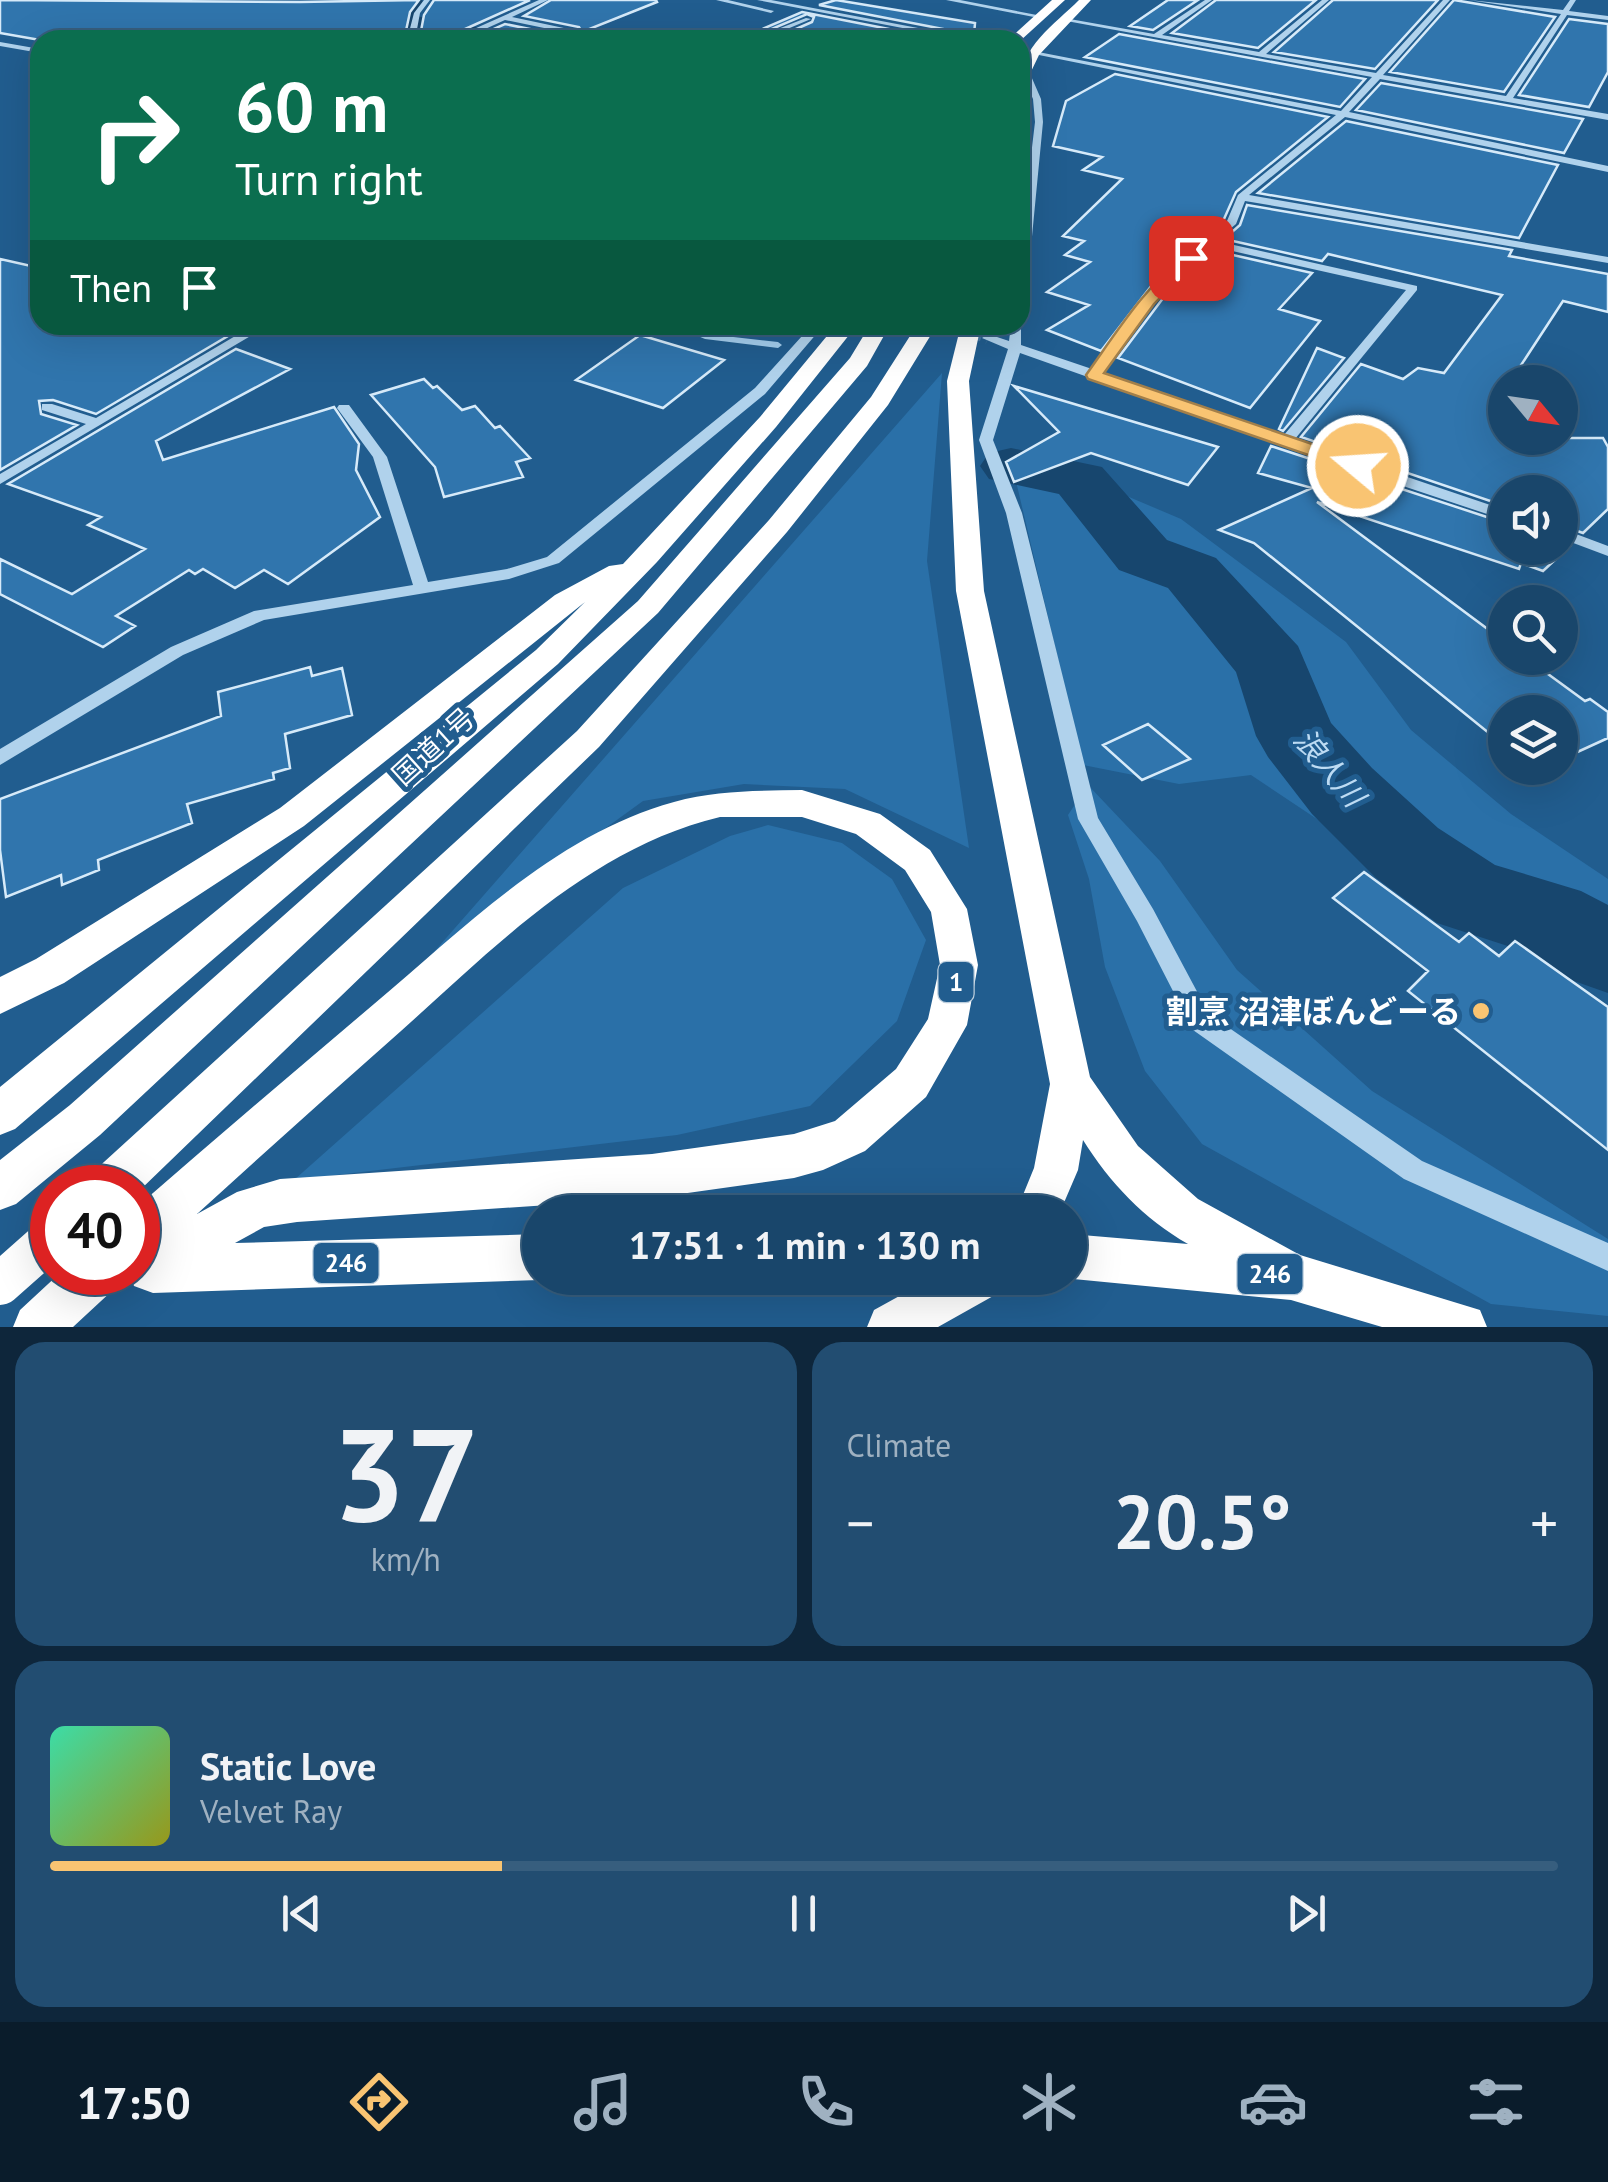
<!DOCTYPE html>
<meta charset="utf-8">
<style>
body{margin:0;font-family:"PT Sans","Noto Sans JP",sans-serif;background:#224d71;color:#f1f3f6;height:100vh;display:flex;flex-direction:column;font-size:38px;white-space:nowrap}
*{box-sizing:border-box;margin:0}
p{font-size:32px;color:#9fb1c1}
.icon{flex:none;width:55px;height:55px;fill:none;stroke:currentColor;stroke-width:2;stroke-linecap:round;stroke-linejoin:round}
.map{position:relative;height:1327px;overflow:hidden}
.side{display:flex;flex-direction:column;gap:15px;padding:15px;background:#0e263b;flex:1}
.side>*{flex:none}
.hud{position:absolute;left:30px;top:30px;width:1000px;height:305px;border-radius:30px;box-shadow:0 10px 40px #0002,0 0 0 2px #375e7e;background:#0b6e4f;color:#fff;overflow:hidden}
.needle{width:65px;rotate:119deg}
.controls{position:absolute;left:1488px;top:365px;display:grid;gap:20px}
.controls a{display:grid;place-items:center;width:90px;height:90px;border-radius:50%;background:#19466b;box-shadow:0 10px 40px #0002,0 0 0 2px #375e7e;font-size:50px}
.speed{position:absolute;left:30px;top:1165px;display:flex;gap:20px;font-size:50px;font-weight:700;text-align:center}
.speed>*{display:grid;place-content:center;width:130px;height:130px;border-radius:50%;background:#19466b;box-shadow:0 10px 40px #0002,0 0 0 2px #375e7e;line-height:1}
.speed .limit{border:15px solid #d22;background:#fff;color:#111}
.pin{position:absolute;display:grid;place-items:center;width:85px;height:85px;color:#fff;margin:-42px;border-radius:20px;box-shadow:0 5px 15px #0006}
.me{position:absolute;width:110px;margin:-55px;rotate:288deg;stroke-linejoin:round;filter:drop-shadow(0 0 8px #0008)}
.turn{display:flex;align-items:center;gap:35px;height:210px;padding:0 40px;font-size:45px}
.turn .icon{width:130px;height:130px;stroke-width:2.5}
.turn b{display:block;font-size:70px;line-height:85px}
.then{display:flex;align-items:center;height:95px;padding:0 40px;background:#0003;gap:20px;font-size:38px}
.big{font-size:75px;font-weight:600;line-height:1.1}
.side .widget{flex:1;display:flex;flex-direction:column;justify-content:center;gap:15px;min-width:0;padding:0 35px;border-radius:30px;background:#224d71}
.side .dial{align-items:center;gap:0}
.dial b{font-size:130px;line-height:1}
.song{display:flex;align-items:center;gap:30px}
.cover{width:120px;height:120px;border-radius:15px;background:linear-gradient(135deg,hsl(160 70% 55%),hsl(60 70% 35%))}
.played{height:10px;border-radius:5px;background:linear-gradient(90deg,#f9c472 30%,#375e7e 30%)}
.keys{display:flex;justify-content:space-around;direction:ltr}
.heat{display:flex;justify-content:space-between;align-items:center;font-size:55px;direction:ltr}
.side .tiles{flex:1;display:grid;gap:15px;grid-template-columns:1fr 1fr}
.widget:last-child{grid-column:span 2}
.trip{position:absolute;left:522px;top:1195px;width:565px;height:100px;border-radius:50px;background:#19466b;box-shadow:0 10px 40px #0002,0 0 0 2px #375e7e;font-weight:600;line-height:100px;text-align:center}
.menu{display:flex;height:160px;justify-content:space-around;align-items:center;background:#0a1c2b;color:#9fb1c1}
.menu .icon{width:70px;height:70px}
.menu .on{color:#f9c472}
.menu b{font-size:45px;color:#f1f3f6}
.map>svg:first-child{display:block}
</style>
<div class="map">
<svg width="1608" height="1327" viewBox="0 0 1608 1327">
<rect width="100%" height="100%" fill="#215d8f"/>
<path fill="#2a70a8" d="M942 373 927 561 969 848 845 789 744 784 643 801 433 953Z
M1015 477 1096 483 1181 519 1346 642 1411 730 1511 814 1608 879V986L1495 903 1442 911 1389 867 1251 775 1179 784 1083 765Z
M1088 785 1160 861 1237 970 1372 1091 1608 1239V1316L1491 1304 1202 1144 1145 1071 1105 967 1089 879 1068 815Z
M768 825 842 843 892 879 926 940 897 1021 810 1106 677 1135 294 1180 623 888 730 836Z"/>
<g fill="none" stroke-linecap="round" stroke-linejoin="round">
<path fill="#a4ceee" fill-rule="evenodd" d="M672 325H684L707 334 778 342 782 345 778 348 705 339Z"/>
<path fill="#17466e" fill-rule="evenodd" d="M382 0H422L424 4 416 16 506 33 511 40H447L385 27 381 21 391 8Z
M1011 448 1102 467 1167 540 1216 558 1298 646 1331 723 1372 768 1438 828 1495 865 1581 891 1608 905V993L1574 981 1520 950 1437 923 1376 878 1312 814 1268 757 1256 736 1236 672 1168 588 1119 570 1059 494 989 479 980 466 989 453Z"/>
</g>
<path fill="#3075ad" stroke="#d6eaf9" stroke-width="2.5" d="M0 0 300 2 419 0 410 12 404 40H40L0 33Z
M434 0H530L463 30 462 35 471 39 505 24 569 37 433 40 428 34 420 36 424 15Z
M551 0H656L657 2 582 32 579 27 524 16Z
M836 0 975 23 974 35 819 5Z
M1168 0H1198L1153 30 1130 26Z
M1216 0H1316L1258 48 1172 33Z
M1333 0H1438L1375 69 1274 52Z
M1454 0 1555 17 1504 92 1390 72Z
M802 12 945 40H771L812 22 814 17 807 14 746 40H737Z
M1569 19 1608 24V72L1589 107 1519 95Z
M1119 34 1365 79 1340 107 1085 57Z
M1115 74 1328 117 1236 192 1224 219 1165 268 1101 351 1047 330 1089 305 1047 292 1090 262 1065 255 1084 241 1063 236 1122 179 1083 170 1102 157 1053 146 1066 101Z
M1381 83 1583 119 1564 153 1356 110Z
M1346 121 1558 165 1519 238 1258 193Z
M1247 205 1512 250 1509 256 1608 274V312L1563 301 1510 382H1505V438H1603L1608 447V509L1583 533 1560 525V492H1505V506L1301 437 1361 364 1403 379 1418 368 1444 373 1502 295 1328 254 1322 261 1224 239 1240 225Z
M1211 250 1312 273 1279 309 1320 321 1250 408 1118 358 1179 277Z
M0 259 40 268V325H197L233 333 96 414 53 400 39 401 41 414 77 425 0 470Z
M640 335 724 360 663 408 576 380Z
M1317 348 1344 358 1283 431 1279 429Z
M236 349 290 369 156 441 163 460 334 407 359 444 356 470 380 517 288 584 264 570 235 588 203 569 195 574 189 570 116 616 135 626 103 647 0 594V559L72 594 145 549 88 525 101 517 8 484Z
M424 379 433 388 437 386 462 410 475 406 495 428 500 426 530 458 516 462 523 477 444 497 435 467 371 395Z
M1014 386 1218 447 1188 485 1091 453 1014 482 1006 462 1059 432Z
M1271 446 1505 523V548H1560V542L1570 546 1543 571 1521 563 1519 569 1317 502 1505 642V658H1526L1585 701 1590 699 1608 712V738L1560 760V712H1505V754L1494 745 1500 742 1254 543 1219 530 1312 488 1258 473Z
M310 667 312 676 342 668 352 715 285 734 290 768 273 773 274 779 187 804 192 823 98 860 99 870 62 885 61 875 6 897 0 850V799L221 716 218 692Z
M1148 724 1190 759 1142 780 1103 745Z
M1364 872 1459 942 1469 933 1499 956 1515 941 1608 1007V1150L1408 991 1428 971 1333 898Z"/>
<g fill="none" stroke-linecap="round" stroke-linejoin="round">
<path stroke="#4275a0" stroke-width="12" stroke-dasharray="12 6" stroke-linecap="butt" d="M954 325 988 338"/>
<path fill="#b0d2ec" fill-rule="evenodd" d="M424 0H430L420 13 415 40H407L414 13Z
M539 0H548L512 17 578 31V35L505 20 472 35 465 33Z
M716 0H728L774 11 771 13Z
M757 0H771L981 40H965Z
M946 0H960L1042 16 1039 18Z
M1205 0H1212L1162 35 1259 52 1322 0H1329L1266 54 1376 73 1443 0H1450L1383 75 1506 96 1561 14 1469 0 1563 10 1570 0H1576L1569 11 1608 16V20L1567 15 1513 98 1608 114V120L1380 79 1349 112 1608 166V172L1345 117 1249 195 1608 257V263L1245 201 1236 224 1216 241 1417 286V290L1295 439 1505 510V520L1280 445 1020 353 993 440 1022 513 1098 818 1153 909 1209 1014 1422 1161 1608 1243V1271L1404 1179 1193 1030 1137 921 1078 819 1006 513 979 440 1008 349 982 338 988 334 1009 341 1011 325 1021 322V345L1092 369 1168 270 1227 221 1238 195 1336 115 1029 53 1033 51 1341 111 1372 77 1061 20 1064 18 1154 34ZM1210 246 1406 290 1284 435 1102 373 1176 274Z
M806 18 811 19 761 40H750Z
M424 38H428L429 40H420Z
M0 42 40 49V53L0 46Z
M1024 67 1028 69 1041 99 1043 122 1026 299 1020 302V249L1035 122 1033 99 1020 69Z
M254 325H269L0 484V474L86 424 42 410V404H52L96 418Z
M812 325H824L765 394 559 563 509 579 264 620 183 655 0 765V749L171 647 254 611 413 585 373 457 337 408 339 405H349L387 457 428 582 507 569 547 557 755 388Z
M1560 528 1608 546V556L1560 538Z"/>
<path fill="#fff" fill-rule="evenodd" d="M1052 0H1065L1020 41 1008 40Z
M1079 0H1091L1039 55 1027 80 1020 84C1020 47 1054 25 1079 0Z
M836 325H857L776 427 657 562 558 664 15 1129 0 1135V1087L536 650 585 602 304 826 64 983 0 1014V977L36 959 280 808 555 595 609 566 623 564 760 417Z
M870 325H890L867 366 658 613 100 1135 16 1204 0 1210V1160L70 1105 638 601 850 358Z
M917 325H937L888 405 787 532 599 747 138 1192V1188H87L93 1172 577 731 769 520 871 397Z
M961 325H981L969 381 984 591 1090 1077 1138 1146 1198 1199 1300 1255 1480 1310 1487 1327H1382L1291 1300 1063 1278H1070V1234L1188 1244C1144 1219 1110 1183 1083 1140L1078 1170 1060 1212H1016L1034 1168 1050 1084 956 591 947 381Z
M802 790 880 814 930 850 967 909 978 965 967 1025 926 1097 865 1151 823 1170 794 1178 652 1198 297 1222 264 1227 235 1243 540 1234V1278H547L540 1280 153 1293 134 1286 129 1272H138V1206C216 1138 295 1071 374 1004 464 928 557 834 674 802 717 790 758 791 802 790ZM720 817H802L856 834 905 870 931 912 940 965 928 1019 896 1069 835 1121 794 1134 652 1154 280 1179 237 1192 197 1214C265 1152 333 1091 401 1031 497 945 591 848 720 817Z
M61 1272H120L114 1289 73 1327H13L20 1310Z
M932 1278H1002L995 1295 938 1327H867L874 1310Z"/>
<path stroke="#fff" stroke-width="42" d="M0 1284 52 1238"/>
</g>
<path fill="#f9c472" stroke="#a27f4a" stroke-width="2.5" d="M1186 255 1198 258 1154 304 1104 373 1365 462V470H1352L1088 379 1086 375C1116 333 1145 286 1186 255Z"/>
<circle fill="#f9c472" stroke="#215d8f" stroke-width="4" cx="1481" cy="1011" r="10"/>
<g text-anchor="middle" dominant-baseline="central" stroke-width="10" stroke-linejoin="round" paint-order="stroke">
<g fill="#215d8f" stroke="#bccedd" stroke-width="2.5">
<rect x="938.5" y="962" width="35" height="40" rx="8"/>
<rect x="313.5" y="1243" width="65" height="40" rx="8"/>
<rect x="1237.5" y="1254" width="65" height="40" rx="8"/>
</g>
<g font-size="25" font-weight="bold" fill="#fff">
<text x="956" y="982">1</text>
<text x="346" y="1263">246</text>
<text x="1270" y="1274">246</text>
</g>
<g font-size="28" fill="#fff" stroke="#215d8f">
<text transform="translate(433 746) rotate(-42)">国道1号</text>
</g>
<g font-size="30" font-style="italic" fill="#bddbf3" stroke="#215d8f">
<text transform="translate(1330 767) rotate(50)">浪人川</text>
</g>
<g font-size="32" font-weight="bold" fill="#fff" stroke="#215d8f" text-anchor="end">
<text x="1461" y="1011">割烹 沼津ぼんどーる</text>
</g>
</g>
</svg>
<div class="controls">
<a><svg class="needle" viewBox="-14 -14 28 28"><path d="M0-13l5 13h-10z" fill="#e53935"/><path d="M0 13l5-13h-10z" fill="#9fb1c1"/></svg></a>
<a><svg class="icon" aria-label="sound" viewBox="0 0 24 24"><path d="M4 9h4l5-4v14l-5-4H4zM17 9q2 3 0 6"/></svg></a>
<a><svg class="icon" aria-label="search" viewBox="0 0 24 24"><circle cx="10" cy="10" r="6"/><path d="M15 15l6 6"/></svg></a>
<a><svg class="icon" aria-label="layers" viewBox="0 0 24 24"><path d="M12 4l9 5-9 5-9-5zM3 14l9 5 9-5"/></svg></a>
</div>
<div class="speed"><div class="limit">40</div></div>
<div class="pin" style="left:1191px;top:258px;background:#d93025"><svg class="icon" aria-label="arrive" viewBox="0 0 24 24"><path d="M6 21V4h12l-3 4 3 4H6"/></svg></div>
<svg class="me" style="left:1358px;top:466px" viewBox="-20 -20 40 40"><circle r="17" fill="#f9c472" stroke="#fff" stroke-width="3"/><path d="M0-11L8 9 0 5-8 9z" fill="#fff"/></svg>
<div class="trip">17:51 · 1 min · 130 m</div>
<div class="hud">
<div class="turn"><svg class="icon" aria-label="right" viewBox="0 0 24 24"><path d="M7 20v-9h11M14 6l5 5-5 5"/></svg><div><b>60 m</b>Turn right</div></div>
<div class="then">Then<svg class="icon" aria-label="arrive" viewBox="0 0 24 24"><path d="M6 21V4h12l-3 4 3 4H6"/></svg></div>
</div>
</div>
<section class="side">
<div class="tiles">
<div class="widget dial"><b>37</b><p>km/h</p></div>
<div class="widget"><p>Climate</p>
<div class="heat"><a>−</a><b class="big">20.5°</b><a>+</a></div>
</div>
<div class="widget">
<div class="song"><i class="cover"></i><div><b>Static Love</b><p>Velvet Ray</p></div></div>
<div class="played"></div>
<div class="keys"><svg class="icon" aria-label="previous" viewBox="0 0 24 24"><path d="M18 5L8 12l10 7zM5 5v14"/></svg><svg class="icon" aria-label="pause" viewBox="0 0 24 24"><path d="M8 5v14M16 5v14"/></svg><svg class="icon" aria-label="next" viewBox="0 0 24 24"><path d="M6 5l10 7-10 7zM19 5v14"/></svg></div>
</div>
</div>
</section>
<nav class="menu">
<b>17:50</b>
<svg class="icon on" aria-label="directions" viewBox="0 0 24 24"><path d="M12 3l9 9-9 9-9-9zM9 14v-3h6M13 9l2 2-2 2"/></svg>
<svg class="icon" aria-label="music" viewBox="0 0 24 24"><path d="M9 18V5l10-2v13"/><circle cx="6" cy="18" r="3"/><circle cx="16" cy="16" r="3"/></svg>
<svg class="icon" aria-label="phone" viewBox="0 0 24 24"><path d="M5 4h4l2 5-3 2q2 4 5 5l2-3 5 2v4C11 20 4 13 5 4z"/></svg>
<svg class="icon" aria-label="climate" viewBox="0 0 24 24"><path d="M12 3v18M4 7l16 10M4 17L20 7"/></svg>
<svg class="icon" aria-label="car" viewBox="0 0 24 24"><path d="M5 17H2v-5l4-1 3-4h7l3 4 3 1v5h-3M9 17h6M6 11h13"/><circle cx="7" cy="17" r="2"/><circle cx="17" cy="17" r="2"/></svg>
<svg class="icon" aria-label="filters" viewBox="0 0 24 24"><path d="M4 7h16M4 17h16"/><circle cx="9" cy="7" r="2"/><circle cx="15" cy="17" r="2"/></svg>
</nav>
